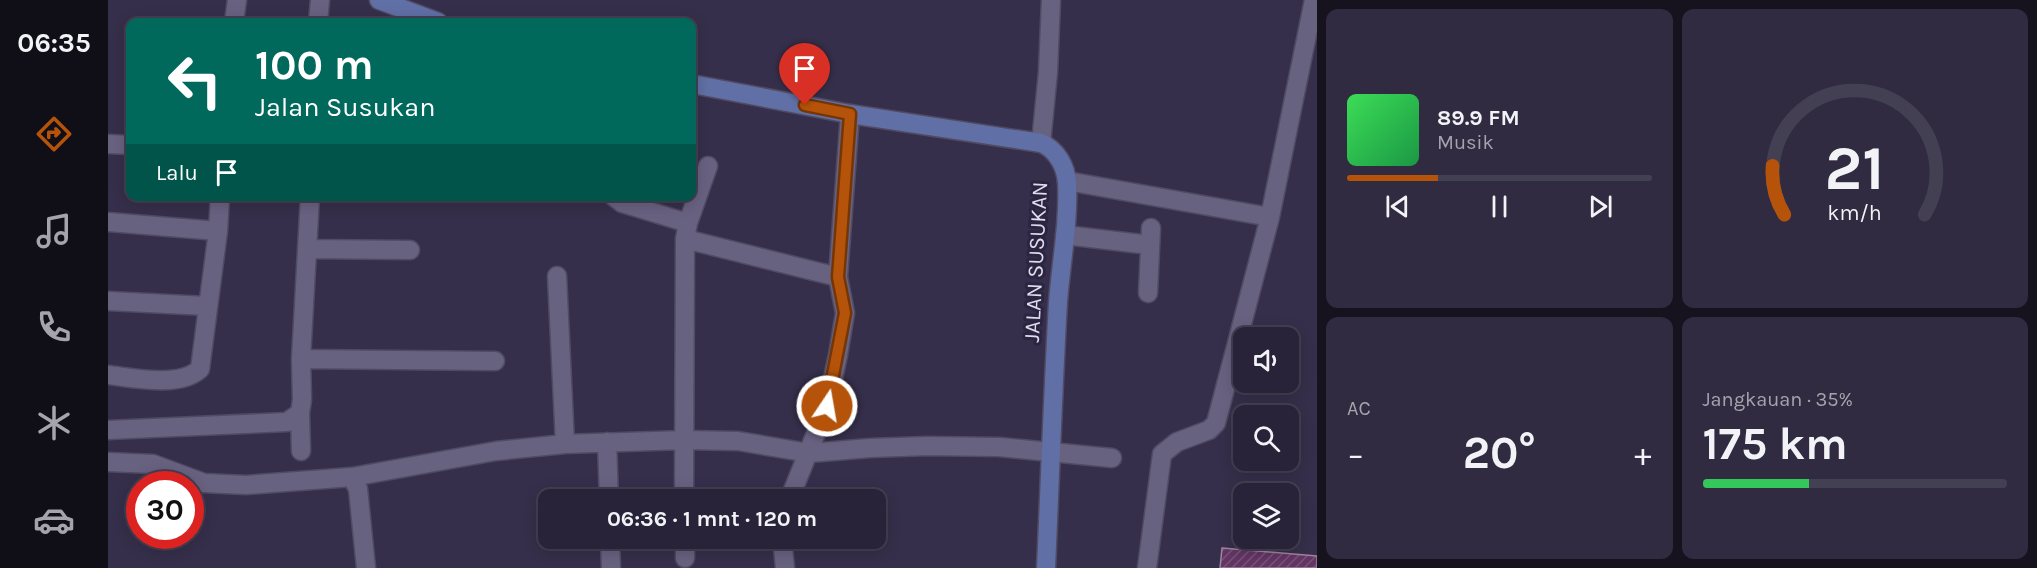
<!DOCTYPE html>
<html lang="id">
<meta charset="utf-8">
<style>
body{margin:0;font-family:Karla,sans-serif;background:#302b40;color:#f1f3f6;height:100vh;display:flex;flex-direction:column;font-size:22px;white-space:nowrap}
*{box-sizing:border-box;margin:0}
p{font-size:20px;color:#a5a4ae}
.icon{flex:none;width:33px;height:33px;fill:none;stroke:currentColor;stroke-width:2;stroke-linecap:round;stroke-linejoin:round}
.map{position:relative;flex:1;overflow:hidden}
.side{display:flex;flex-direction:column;gap:9px;padding:9px;background:#16131f;width:720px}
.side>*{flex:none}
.hud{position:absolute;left:18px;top:18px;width:570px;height:183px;border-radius:12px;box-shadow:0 3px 15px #0003,0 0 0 2px #444053;background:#00695c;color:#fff;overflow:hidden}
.fabs{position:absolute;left:1125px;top:327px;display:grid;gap:12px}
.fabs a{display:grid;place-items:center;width:66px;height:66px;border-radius:12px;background:#282338;box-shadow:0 3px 15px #0003,0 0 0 2px #444053;font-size:30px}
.speed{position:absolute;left:18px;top:471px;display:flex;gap:12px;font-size:30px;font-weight:700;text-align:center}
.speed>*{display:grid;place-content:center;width:78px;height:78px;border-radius:50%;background:#282338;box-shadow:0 3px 15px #0003,0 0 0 2px #444053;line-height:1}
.speed .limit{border:9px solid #d22;background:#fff;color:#111}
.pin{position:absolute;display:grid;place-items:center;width:51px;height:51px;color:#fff;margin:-62px -26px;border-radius:50% 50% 50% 0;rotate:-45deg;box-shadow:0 0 6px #0007}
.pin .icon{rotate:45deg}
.me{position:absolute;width:66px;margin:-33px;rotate:12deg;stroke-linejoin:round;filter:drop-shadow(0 0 4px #0008)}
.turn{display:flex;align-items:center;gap:21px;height:126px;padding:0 30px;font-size:27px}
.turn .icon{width:78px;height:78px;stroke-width:2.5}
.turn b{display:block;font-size:42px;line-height:51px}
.then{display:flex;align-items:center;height:57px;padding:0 30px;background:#0003;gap:12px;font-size:22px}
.big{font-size:45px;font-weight:700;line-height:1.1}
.side .widget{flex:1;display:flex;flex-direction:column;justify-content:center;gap:9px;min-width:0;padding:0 21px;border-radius:12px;background:#302b40}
.side .dial{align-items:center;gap:0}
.dial svg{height:156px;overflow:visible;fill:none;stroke:#444053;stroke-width:7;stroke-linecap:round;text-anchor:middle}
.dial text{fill:#f1f3f6;stroke:none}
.song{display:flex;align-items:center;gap:18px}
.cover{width:72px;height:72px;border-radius:9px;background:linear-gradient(135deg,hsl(130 70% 55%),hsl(140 70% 35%))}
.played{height:6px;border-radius:3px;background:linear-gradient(90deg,#b45309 30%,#444053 30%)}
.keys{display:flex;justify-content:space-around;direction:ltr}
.heat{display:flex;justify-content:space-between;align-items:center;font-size:33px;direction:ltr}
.charge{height:9px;border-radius:4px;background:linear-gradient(90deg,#34c759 35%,#444053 0)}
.side .tiles{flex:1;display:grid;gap:9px;grid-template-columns:repeat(2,1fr)}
.trip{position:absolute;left:430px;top:489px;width:348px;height:60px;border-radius:12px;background:#282338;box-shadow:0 3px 15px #0003,0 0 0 2px #444053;font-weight:700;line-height:60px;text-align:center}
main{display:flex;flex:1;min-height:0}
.menu{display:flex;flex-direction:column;width:108px;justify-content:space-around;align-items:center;background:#100e16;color:#a5a4ae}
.menu .icon{width:42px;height:42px}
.menu .current{color:#b45309}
.menu b{font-size:27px;color:#f1f3f6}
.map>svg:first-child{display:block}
</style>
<main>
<nav class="menu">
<b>06:35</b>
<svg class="icon current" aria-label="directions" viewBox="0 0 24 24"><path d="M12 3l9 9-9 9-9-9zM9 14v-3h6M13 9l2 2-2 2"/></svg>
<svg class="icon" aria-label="music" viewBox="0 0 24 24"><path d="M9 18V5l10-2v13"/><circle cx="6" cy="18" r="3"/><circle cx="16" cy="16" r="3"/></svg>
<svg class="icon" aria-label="phone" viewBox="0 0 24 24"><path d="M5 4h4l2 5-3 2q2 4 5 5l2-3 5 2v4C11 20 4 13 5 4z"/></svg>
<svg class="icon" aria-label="climate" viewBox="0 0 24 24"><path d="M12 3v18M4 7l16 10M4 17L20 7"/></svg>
<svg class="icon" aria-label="car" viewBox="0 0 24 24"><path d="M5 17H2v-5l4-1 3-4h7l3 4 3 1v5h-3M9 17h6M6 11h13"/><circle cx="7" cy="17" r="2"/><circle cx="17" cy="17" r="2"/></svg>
</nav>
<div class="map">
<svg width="1209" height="568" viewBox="0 0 1209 568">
<defs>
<pattern id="building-hatch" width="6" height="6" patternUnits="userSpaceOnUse" patternTransform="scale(1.5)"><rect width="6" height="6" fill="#633563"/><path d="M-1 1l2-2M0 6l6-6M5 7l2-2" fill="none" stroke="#79527a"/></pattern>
</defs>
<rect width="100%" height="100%" fill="#362f4b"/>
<path fill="url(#building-hatch)" stroke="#9f849e" stroke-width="1.5" d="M1114 548 1209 556V568H1112Z"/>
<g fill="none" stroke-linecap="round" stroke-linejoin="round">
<defs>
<path id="street" d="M126 22 129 0
M210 22 212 0
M933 143 940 72 943 0
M0 144 22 145
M959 181 1162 217
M505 196 514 203 580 223
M0 222 110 231
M957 235 1042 245
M577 239 730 277
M199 249 302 250
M449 276 457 444
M1040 293 1043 228
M0 301 99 306
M193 359 387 361
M0 375C26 378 71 388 92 369L110 231 112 196
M192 413 193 451
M0 430 179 422 192 413 194 400 193 359 202 196
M499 442 501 500
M0 462 45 464 96 483 138 485 244 477 388 451 457 444 576 440 630 441 701 453 762 448 820 446 891 447 1004 458
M244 477 250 489 258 568
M576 500 577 239 580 223 600 166
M681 500 719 406 730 355 737 313 730 277 742 114
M502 538 503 568
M577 538V558
M674 538 677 568
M1039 568 1054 454 1069 442 1101 430 1108 423 1162 217 1206 0"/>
<path id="secondary" d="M271 0 330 22
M584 84 742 114 933 143C948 149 958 166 959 183 961 222 953 263 950 302 945 390 942 479 938 568"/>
</defs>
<use href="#street" stroke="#504a62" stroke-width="21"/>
<use href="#secondary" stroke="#504a62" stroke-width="21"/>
<use href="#street" stroke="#686281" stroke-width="18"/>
<use href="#secondary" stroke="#606fa5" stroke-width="18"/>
</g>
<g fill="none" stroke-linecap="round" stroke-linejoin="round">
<defs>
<path id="route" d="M697 105 742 114 730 277 737 313 719 406"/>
</defs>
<use href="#route" stroke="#753606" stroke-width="15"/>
<use href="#route" stroke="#b45309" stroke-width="10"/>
</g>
<g text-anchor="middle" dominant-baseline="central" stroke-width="6" stroke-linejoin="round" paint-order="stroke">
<g font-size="22" fill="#dfdcee" stroke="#2c2541">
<text transform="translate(928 262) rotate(-87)">JALAN SUSUKAN</text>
</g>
</g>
</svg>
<div class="fabs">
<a><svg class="icon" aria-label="sound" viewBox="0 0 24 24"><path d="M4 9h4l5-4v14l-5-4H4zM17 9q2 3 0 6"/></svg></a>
<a><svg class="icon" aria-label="search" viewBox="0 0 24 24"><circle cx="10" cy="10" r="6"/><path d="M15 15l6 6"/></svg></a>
<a><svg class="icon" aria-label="layers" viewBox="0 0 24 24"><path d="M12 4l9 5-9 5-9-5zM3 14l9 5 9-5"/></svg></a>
</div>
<div class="speed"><div class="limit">30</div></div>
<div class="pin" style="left:697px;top:105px;background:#d93025"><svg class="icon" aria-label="arrive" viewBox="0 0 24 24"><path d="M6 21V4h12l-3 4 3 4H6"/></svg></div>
<svg class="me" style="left:719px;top:406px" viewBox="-20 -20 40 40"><circle r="17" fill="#b45309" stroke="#fff" stroke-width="3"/><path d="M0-11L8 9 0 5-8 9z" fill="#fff"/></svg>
<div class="trip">06:36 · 1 mnt · 120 m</div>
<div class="hud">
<div class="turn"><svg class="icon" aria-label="left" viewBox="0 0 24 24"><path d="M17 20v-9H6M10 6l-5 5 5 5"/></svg><div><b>100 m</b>Jalan Susukan</div></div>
<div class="then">Lalu<svg class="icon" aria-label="arrive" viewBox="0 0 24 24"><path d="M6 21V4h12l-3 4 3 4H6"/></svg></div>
</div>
</div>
<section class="side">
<div class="tiles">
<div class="widget">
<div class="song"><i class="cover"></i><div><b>89.9 FM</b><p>Musik</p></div></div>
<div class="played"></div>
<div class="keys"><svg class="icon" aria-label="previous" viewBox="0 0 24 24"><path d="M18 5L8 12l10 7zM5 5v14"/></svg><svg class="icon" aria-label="pause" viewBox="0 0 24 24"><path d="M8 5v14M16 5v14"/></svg><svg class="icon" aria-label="next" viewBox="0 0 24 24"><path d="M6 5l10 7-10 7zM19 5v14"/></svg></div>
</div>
<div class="widget dial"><svg viewBox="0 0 100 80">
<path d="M14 69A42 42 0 1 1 86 69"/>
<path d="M14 69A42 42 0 0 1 8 44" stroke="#b45309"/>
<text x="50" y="56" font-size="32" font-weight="700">21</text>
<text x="50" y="72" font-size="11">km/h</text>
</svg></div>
<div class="widget"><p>AC</p>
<div class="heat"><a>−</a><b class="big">20°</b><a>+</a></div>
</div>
<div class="widget"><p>Jangkauan · 35%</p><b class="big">175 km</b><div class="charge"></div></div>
</div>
</section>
</main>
